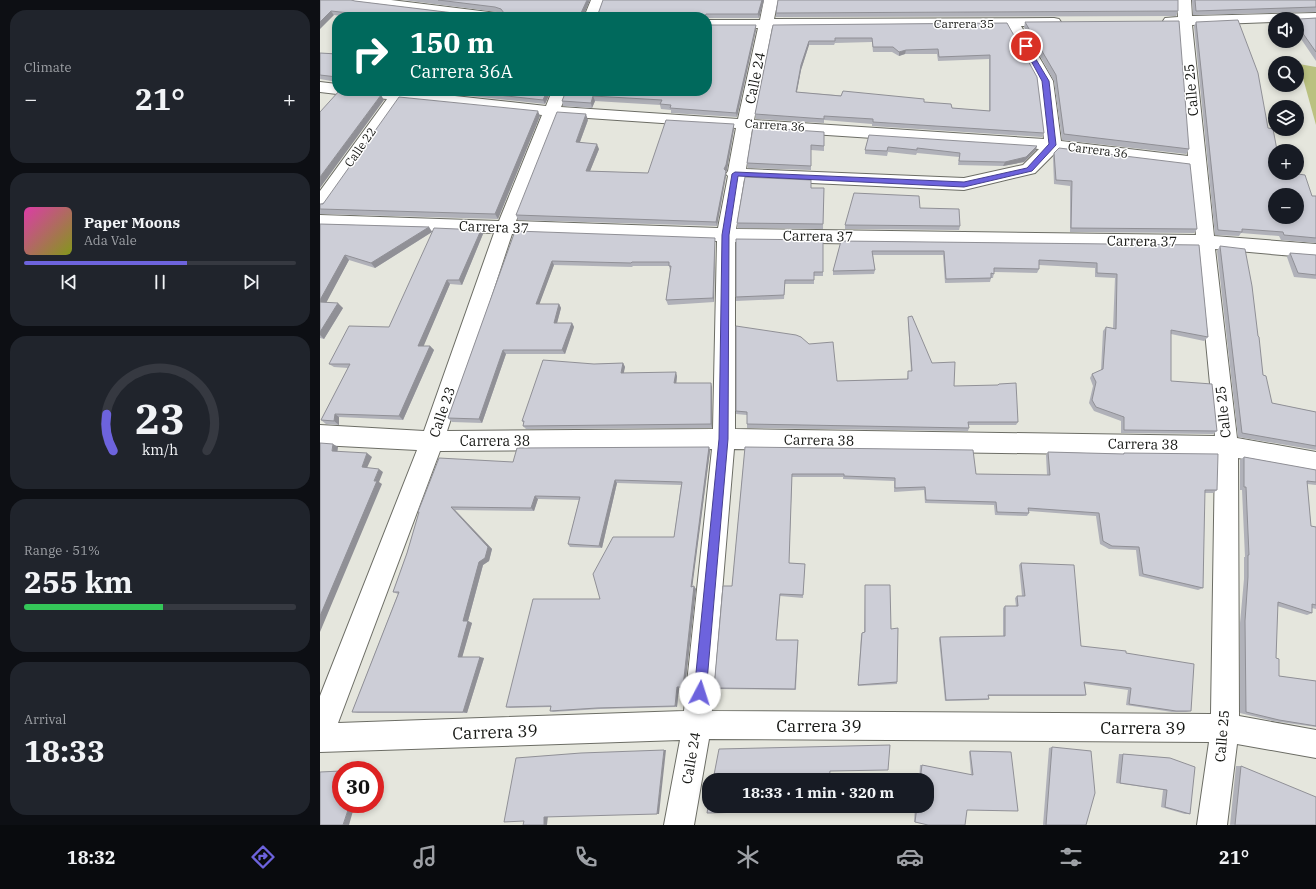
<!DOCTYPE html>
<meta charset="utf-8">
<style>
body{margin:0;font-family:"IBM Plex Serif",serif;background:#20242c;color:#f1f3f6;height:100vh;display:flex;flex-direction:column;font-size:15px;white-space:nowrap}
*{box-sizing:border-box;margin:0}
p{font-size:13px;color:#9ea1a6}
.icon{flex:none;width:22px;height:22px;fill:none;stroke:currentColor;stroke-width:2;stroke-linecap:round;stroke-linejoin:round}
.map{position:relative;flex:1;overflow:hidden}
.details{display:flex;flex-direction:column;gap:10px;padding:10px;background:#0d0f14;width:320px}
.details>*{flex:none}
.banner{position:absolute;left:12px;top:12px;width:380px;height:84px;border-radius:16px;box-shadow:0 2px 6px #0003;background:#00695c;color:#fff;overflow:hidden}
.controls{position:absolute;left:948px;top:12px;display:grid;gap:8px}
.controls a{display:grid;place-items:center;width:36px;height:36px;border-radius:50%;background:#171b24;box-shadow:0 2px 6px #0003;font-size:20px}
.speed{position:absolute;left:12px;top:761px;display:flex;gap:8px;font-size:20px;font-weight:700;text-align:center}
.speed>*{display:grid;place-content:center;width:52px;height:52px;border-radius:50%;background:#171b24;box-shadow:0 2px 6px #0003;line-height:1}
.speed .limit{border:6px solid #d22;background:#fff;color:#111}
.pin{position:absolute;display:grid;place-items:center;width:34px;height:34px;color:#fff;margin:-17px;border:2px solid #fff;border-radius:50%;box-shadow:0 1px 4px #0007}
.me{position:absolute;width:44px;margin:-22px;rotate:5deg;stroke-linejoin:round;filter:drop-shadow(0 0 3px #0008)}
.turn{display:flex;align-items:center;gap:14px;height:84px;padding:0 12px;font-size:18px}
.turn .icon{width:52px;height:52px;stroke-width:2.5}
.turn b{display:block;font-size:28px;line-height:34px}
.big{font-size:30px;font-weight:800;line-height:1.1}
.details .card{flex:1;display:flex;flex-direction:column;justify-content:center;gap:6px;min-width:0;padding:0 14px;border-radius:16px;background:#20242c}
.details .dial{align-items:center;gap:0}
.dial svg{height:104px;overflow:visible;fill:none;stroke:#363941;stroke-width:7;stroke-linecap:round;text-anchor:middle}
.dial text{fill:#f1f3f6;stroke:none}
.song{display:flex;align-items:center;gap:12px}
.cover{width:48px;height:48px;border-radius:6px;background:linear-gradient(135deg,hsl(320 70% 55%),hsl(70 70% 35%))}
.played{height:4px;border-radius:2px;background:linear-gradient(90deg,#6d63dd 60%,#363941 60%)}
.keys{display:flex;justify-content:space-around;direction:ltr}
.heat{display:flex;justify-content:space-between;align-items:center;font-size:22px;direction:ltr}
.charge{height:6px;border-radius:3px;background:linear-gradient(90deg,#34c759 51%,#363941 0)}
.trip{position:absolute;left:382px;top:773px;width:232px;height:40px;border-radius:16px;background:#171b24;box-shadow:0 2px 6px #0003;font-weight:800;line-height:40px;text-align:center}
.tab-bar{display:flex;height:64px;justify-content:space-around;align-items:center;background:#090b0e;color:#9ea1a6}
.tab-bar .icon{width:28px;height:28px}
.tab-bar .active{color:#6d63dd}
.tab-bar b{font-size:18px;color:#f1f3f6}
main{display:flex;flex:1;min-height:0}
.map>svg:first-child{display:block}
</style>
<main>
<section class="details">
<div class="card"><p>Climate</p>
<div class="heat"><a>−</a><b class="big">21°</b><a>+</a></div>
</div>
<div class="card">
<div class="song"><i class="cover"></i><div><b>Paper Moons</b><p>Ada Vale</p></div></div>
<div class="played"></div>
<div class="keys"><svg class="icon" aria-label="previous" viewBox="0 0 24 24"><path d="M18 5L8 12l10 7zM5 5v14"/></svg><svg class="icon" aria-label="pause" viewBox="0 0 24 24"><path d="M8 5v14M16 5v14"/></svg><svg class="icon" aria-label="next" viewBox="0 0 24 24"><path d="M6 5l10 7-10 7zM19 5v14"/></svg></div>
</div>
<div class="card dial"><svg viewBox="0 0 100 80">
<path d="M14 69A42 42 0 1 1 86 69"/>
<path d="M14 69A42 42 0 0 1 9 41" stroke="#6d63dd"/>
<text x="50" y="56" font-size="32" font-weight="700">23</text>
<text x="50" y="72" font-size="11">km/h</text>
</svg></div>
<div class="card"><p>Range · 51%</p><b class="big">255 km</b><div class="charge"></div></div>
<div class="card"><p>Arrival</p><b class="big">18:33</b></div>
</section>
<div class="map">
<svg width="996" height="825" viewBox="0 0 996 825">
<rect width="100%" height="100%" fill="#e5e6dd"/>
<path fill="#bac181" d="M979 64 996 67V125Z"/>
<g fill="none" stroke-linecap="round" stroke-linejoin="round">
<defs>
<path id="minor" d="M31 0H71L177 13 182 14 184 17H144L38 4 33 3Z
M271 0H285L278 17H264Z
M444 0H458L454 19 734 18 739 19 741 22 739 25 734 26H701L733 81 741 141 868 156 858 25 845 24 843 21 845 18 858 17 857 0H871L872 16 996 13V21L977 22V19H955V22L872 25 894 236 996 244V258L895 249 917 438 996 452V472L918 458 919 716 996 730V758L917 744 907 825H877L889 742 389 739 374 825H344L360 740 0 752V696L97 450 0 445V425L104 431 174 233 0 227V215L179 221 222 115 82 101 6 208 0 210V191L67 99 32 96 27 94 24 91H89L226 106 232 91H248L241 107 418 119 438 28H387V20H440ZM687 26 717 81 724 139 434 120 452 28ZM238 116 416 128 408 171 406 174 408 176 398 228 196 221ZM432 130 719 149 703 165 644 178 426 169ZM737 151 869 167 876 235 416 229 424 180 644 190 715 173ZM192 234 397 241 393 429 127 431ZM415 242 877 248 895 436 415 429ZM392 449 364 711 18 723 120 451ZM414 449 895 456 891 714 392 711Z
M0 82 17 84V91H23L17 94 0 92Z"/>
</defs>
<use href="#minor" stroke="#6c6d65" stroke-width="2"/>
<use href="#minor" fill="#fff" fill-rule="evenodd"/>
</g>
<path fill="#b0b1b9" fill-rule="evenodd" d="M0 0 35 1 142 14H182L183 13 177 12 83 0H270L264 13 278 14 283 0H444L439 18H387V17H28L14 15Z
M872 0H996V12L873 15Z
M858 11 856 16 456 17V13Z
M971 16 980 19 996 18V61L977 33V19H969Z
M705 22 869 149 866 154 742 140 734 81 704 27Z
M876 22 955 173 992 196H996V243L961 240 959 236 921 233 919 236 895 235 874 26Z
M687 23 724 133 722 137 552 126V124L504 120V123L436 119 435 114 453 25ZM552 42 553 52H572L579 56 585 54H617L618 61 669 59V111L632 108 604 102 477 92 481 70 489 45H514L515 43Z
M436 30 417 117 351 113V110L341 109 340 105 275 101 272 108 243 106 242 101Z
M0 53 17 54V82L0 79Z
M103 91H231L225 104Z
M220 116 178 219 0 214V204Z
M268 120 260 142 279 149 270 171 328 173 414 124V129L407 170 406 172V176L397 226 198 220 196 215Z
M504 132V151L491 150V170L428 168 427 163Z
M549 135 716 150 704 162 683 166 638 165 639 157 597 153 596 155 568 152 567 156 545 154V150Z
M734 153 877 229 874 233 750 232V186L734 184 733 158Z
M491 188H504L503 229 418 228 417 223Z
M0 224 109 227 112 232 55 268 29 260 6 302 23 308 4 339 0 338Z
M525 225 640 226 639 230 525 229Z
M161 230 163 234 142 285 130 284 103 346H110L114 350 83 420 19 417V425L6 424 1 420 28 368 14 367 9 364 69 327Z
M195 231 395 242 394 302 348 305 346 300 350 270 349 266H313L312 267 234 265 219 304H239L241 308 237 323H252L254 327 245 354H186L162 423 132 422 128 418Z
M503 240V276H494V284H465L464 299 416 301V297Z
M521 241 879 245 888 337 884 341 851 334V381L897 431 893 434 801 433V421L774 411 769 403 773 386 770 378 772 374 781 370 783 331 786 327 793 328 795 278 775 277V268L719 265V269L717 273 674 272 673 278H671L670 282 625 283 623 255H553L555 270 554 274 513 275V271Z
M900 246 938 336 943 375 952 403 996 412V450L918 437 897 251Z
M970 253 996 255V279L974 277 967 257Z
M588 317 612 363 634 386 698 422 696 425H649V428L648 431 427 428V415L416 414V411L517 381 587 379 588 371H591L588 321Z
M303 363 305 367 303 373 357 376 356 383 392 387V428L206 429 203 426 204 423 202 421 274 364Z
M389 447 390 451 372 586 376 589 365 688H359L357 707 280 709 233 712 230 711 231 707 190 708 186 707 280 599 354 537 361 485 297 483 282 548 250 547 248 544 259 500 218 499 214 511 135 510 172 549 169 561 163 565 148 621 152 623 142 657 164 658 147 713H38L32 712 78 594 73 592 87 553 99 512H98L193 462Z
M425 447 656 474 727 475 726 455 728 452 803 454 804 453 897 490 893 493H884L883 588 878 590 819 576 816 550 789 549 780 544 776 516 709 511V513L707 516 675 515 674 505 605 503 604 490 574 492V481L523 479V477H472L469 563 485 564 483 598 460 596 456 640 478 642 476 690 395 689 394 688 412 586Z
M924 457 996 470V485L987 484 991 526 996 527V609L992 608V613L987 615 957 606 956 658 959 676 996 681V727L953 721 920 713V623L924 579V557H925L922 490H920V460Z
M701 563 761 646 806 653 871 711 866 712H852L806 705 808 690 765 684 766 695 763 696H669V699L667 700 625 701 619 639 620 637 683 636V608L685 606H696L695 598 697 596H702L699 565Z
M545 585 571 629 577 682V684L538 686 541 635 542 633 544 632Z
M732 747 766 825H723L729 748Z
M650 751 691 752 647 810 608 825 594 822 595 806H607V780H599L600 765H602L651 775 649 752Z
M799 754H803L850 758 870 814H865L841 807 843 790 796 783Z
M916 766H921L996 825H910Z"/>
<path fill="#909096" d="M267 0H270L263 17 261 13Z
M442 0H444L439 18 438 14Z
M11 11 14 15 0 29V22Z
M436 25V30L417 117 416 113Z
M489 41V45L481 70 476 96V92L481 65Z
M586 50 585 54 579 56V52Z
M227 91H231L225 104 223 100Z
M61 95 64 100 0 188V177Z
M273 96 275 101 272 108 271 103Z
M218 111 220 116 178 219 175 214Z
M266 114 268 120 258 147 256 142Z
M414 124V129L407 170 406 172V176L397 226 396 222 404 169Z
M277 144 279 149 268 176 266 171Z
M717 146 716 150 704 162 683 166 685 162Z
M109 227 112 232 55 268 51 263Z
M161 230 163 234 142 285 139 280Z
M395 238V242L394 302 393 298Z
M25 255 29 260 4 307 0 303V300Z
M232 261 234 265 218 308 216 304Z
M127 280 130 284 102 350 98 346Z
M18 303 23 308 4 339 0 335V332Z
M239 304 241 308 236 327 234 323Z
M252 323 254 327 245 354 242 350Z
M110 346 114 350 83 420 79 416Z
M183 350 186 354 162 423 159 419Z
M303 363 305 367 303 377 301 373Z
M356 372 357 376 356 386 354 383Z
M391 383 392 387V428L391 424Z
M15 414 19 417V425L14 421Z
M13 444 18 447 17 455 12 451Z
M389 447 390 451 372 589 371 587Z
M47 453 52 457 46 470 42 467Z
M59 469 63 472 59 482 62 484 0 632V616Z
M295 480 297 483 282 548 279 546Z
M215 496 218 499 214 511 211 508Z
M131 507 135 510 172 549 169 561 163 565 148 621 152 623 142 658 138 657 143 621Z
M374 586 376 589 365 688 363 687Z
M160 657 164 658 147 713 143 712Z
M357 687 359 688 357 707 355 706Z
M344 750H346L339 814H337Z
M30 804H35L29 825H23Z
M228 816 227 825H224V817Z"/>
<path fill="#cdced7" stroke="#909096" fill-rule="evenodd" d="M0 0H31L35 1 142 14H182L184 13 181 9 175 7 118 0H267L261 13 278 14 283 0H442L438 14H386L385 16V17H49L48 15 11 11 0 22Z
M458 0H858V11L456 13Z
M875 0H996V7L876 11Z
M971 16H978L980 19 996 18V52L977 25V19H973Z
M918 20 938 73 948 128 953 129 957 150 959 151H955V173H971L985 175 992 196H996V238L964 235 963 232 922 229V232L898 230 876 22ZM955 195H977V217H955Z
M859 21 869 149 744 134 736 75 705 22Z
M687 23 717 77 724 133 553 122V119L504 116V119L435 114 453 25ZM515 38H552L553 47H573L579 52 586 50 618 49 619 57 670 55V111L632 108 631 104 604 102V99L523 91 521 96 476 92 481 65 489 41H515Z
M387 25H436L416 113 350 108 351 105 340 104 342 100 273 96 271 103 242 101 246 91H387Z
M0 53 17 54V77L0 75Z
M19 91H26L28 92 61 95 0 177V112Z
M142 91H227L223 100Z
M79 97 218 111 175 214 0 209V204H3Z
M237 112 266 114 256 142 277 144 266 171 328 173 346 120 414 124 406 165 404 169 406 171 396 222 196 215Z
M433 127 504 132V146L491 145V166L427 163Z
M549 135 717 146 706 157 685 162 639 161 640 153 597 148V150L568 147 567 151 545 150Z
M739 148 870 164 877 229 751 228 752 181 736 180 734 153Z
M425 177 491 180V188H504L503 224 417 223Z
M534 193 599 196 600 208 639 209 640 226 525 225Z
M0 224 109 227 51 263 25 255 0 300Z
M114 228 161 230 139 280H127L98 346H110L79 416 15 414 14 421 1 420 30 364H9L29 326 69 327Z
M195 231 395 238 393 298 346 300 351 266H349V262H312L311 263 232 261 216 304H239L234 323H252L242 350H183L159 419 128 418Z
M416 239 503 240V272H494V280H465L464 295 416 297Z
M521 241 879 245 888 337 851 330V381L892 384 897 431 804 430V417L776 407 772 400 776 382 772 374 783 369 786 327 796 329 797 274 777 273V263L719 260V269L674 268V274L671 273V278L626 279 624 251H552L555 270 513 271Z
M900 246 925 249 932 286 938 336 939 337 943 375 946 376 952 403 996 412V446L922 433Z
M970 253 996 255V275L978 273Z
M0 302 18 303 0 332Z
M592 316 612 363 635 362 634 386 678 385 679 384 696 383 698 422H648L649 428 427 424V412L416 411V326L476 335 481 337 489 344 513 342 517 381 588 379V371H592L588 317Z
M223 360 274 364 303 363 301 373 356 372 354 383H391V424L203 426 204 421H202Z
M0 443 13 444 12 451 47 453 42 467 59 469 54 481H57L0 616Z
M389 447 371 587 374 586 363 687H357L355 706 277 708 230 711 231 706 186 707 213 599H280L273 574 293 537H354L362 482 295 480 279 546 248 544 260 497 215 496 211 508 131 507 168 547 165 558 159 562 143 621H148L138 657H160L143 712H32L79 592H73L87 553 99 512H98L119 458 193 462 197 448Z
M425 447 653 450 656 474 730 475 728 452 804 454V453L898 454 897 490H885L883 588 823 574 819 547 792 546 783 541 779 513 708 508 709 513 677 512 676 502 606 500 605 487 575 488V478L524 476V474H472L469 563 485 564 483 595 460 594 456 640H478L475 689 394 688 403 586H412Z
M924 457 996 470V482L987 481 991 526 996 527V605L992 604V613L958 602 956 658 959 659V676L996 681V726L959 720 926 712 925 621 928 577V555H929L926 487H924Z
M701 563 754 565 761 646 806 651V653L874 664 871 711H856L809 704 811 688 764 682 766 695H668L669 699 626 700 620 637 685 636V606H698L697 596H705Z
M545 585H570L571 629 578 628 577 682 538 685 542 633 545 632Z
M570 745 568 770 510 771 509 780H393L399 749Z
M732 747 771 751 775 793 766 825H726Z
M344 750 337 814 224 817V825H203L204 821 184 822 196 758 261 753Z
M650 751 691 752 698 811 647 810 645 825H608L595 822 597 806H607V780H600L602 765 653 775Z
M803 754 850 758 875 767 870 814 845 807 847 790 800 783Z
M921 766 996 797V825H915Z
M41 769V770H28Z
M21 771V804H30L23 825H0V772Z
M389 801V806H506L505 810 387 813Z"/>
<path fill="#6d63dd" stroke="#474090" d="M703 45 708 46 729 81 736 145 712 171 644 187 418 176 409 235 408 439 386 693 384 697 380 699 376 697 374 693 399 439 402 235 412 174 415 172 644 182 707 168 729 144 722 81 703 46Z"/>
<g text-anchor="middle" dominant-baseline="central" stroke-width="3" stroke-linejoin="round" paint-order="stroke">
<g font-size="12" fill="#161714" stroke="#fff">
<text x="644" y="23">Carrera 35</text>
<text transform="translate(455 125) rotate(4)">Carrera 36</text>
<text transform="translate(40 147) rotate(-55)">Calle 22</text>
<text transform="translate(778 150) rotate(7)">Carrera 36</text>
</g>
<g font-size="14" fill="#161714" stroke="#fff">
<text transform="translate(435 78) rotate(-78)">Calle 24</text>
<text transform="translate(871 90) rotate(-95)">Calle 25</text>
<text transform="translate(174 227) rotate(2)">Carrera 37</text>
<text transform="translate(498 236) rotate(1)">Carrera 37</text>
<text transform="translate(822 241) rotate(1)">Carrera 37</text>
<text transform="translate(122 412) rotate(-71)">Calle 23</text>
<text transform="translate(903 412) rotate(-96)">Calle 25</text>
<text transform="translate(499 440) rotate(1)">Carrera 38</text>
<text x="175" y="441">Carrera 38</text>
<text transform="translate(823 444) rotate(1)">Carrera 38</text>
<text transform="translate(902 736) rotate(-85)">Calle 25</text>
<text transform="translate(371 758) rotate(-80)">Calle 24</text>
</g>
<g font-size="17" fill="#161714" stroke="#fff">
<text x="499" y="726">Carrera 39</text>
<text x="823" y="728">Carrera 39</text>
<text transform="translate(175 732) rotate(-2)">Carrera 39</text>
</g>
</g>
</svg>
<div class="controls">
<a><svg class="icon" aria-label="sound" viewBox="0 0 24 24"><path d="M4 9h4l5-4v14l-5-4H4zM17 9q2 3 0 6"/></svg></a>
<a><svg class="icon" aria-label="search" viewBox="0 0 24 24"><circle cx="10" cy="10" r="6"/><path d="M15 15l6 6"/></svg></a>
<a><svg class="icon" aria-label="layers" viewBox="0 0 24 24"><path d="M12 4l9 5-9 5-9-5zM3 14l9 5 9-5"/></svg></a>
<a>+</a>
<a>−</a>
</div>
<div class="speed"><div class="limit">30</div></div>
<div class="pin" style="left:706px;top:46px;background:#d93025"><svg class="icon" aria-label="arrive" viewBox="0 0 24 24"><path d="M6 21V4h12l-3 4 3 4H6"/></svg></div>
<svg class="me" style="left:380px;top:693px" viewBox="-20 -20 40 40"><circle r="19" fill="#fff"/><path d="M0-13L10 11 0 6-10 11z" fill="#6d63dd"/></svg>
<div class="trip">18:33 · 1 min · 320 m</div>
<div class="banner">
<div class="turn"><svg class="icon" aria-label="right" viewBox="0 0 24 24"><path d="M7 20v-9h11M14 6l5 5-5 5"/></svg><div><b>150 m</b>Carrera 36A</div></div>
</div>
</div>
</main>
<nav class="tab-bar">
<b>18:32</b>
<svg class="icon active" aria-label="directions" viewBox="0 0 24 24"><path d="M12 3l9 9-9 9-9-9zM9 14v-3h6M13 9l2 2-2 2"/></svg>
<svg class="icon" aria-label="music" viewBox="0 0 24 24"><path d="M9 18V5l10-2v13"/><circle cx="6" cy="18" r="3"/><circle cx="16" cy="16" r="3"/></svg>
<svg class="icon" aria-label="phone" viewBox="0 0 24 24"><path d="M5 4h4l2 5-3 2q2 4 5 5l2-3 5 2v4C11 20 4 13 5 4z"/></svg>
<svg class="icon" aria-label="climate" viewBox="0 0 24 24"><path d="M12 3v18M4 7l16 10M4 17L20 7"/></svg>
<svg class="icon" aria-label="car" viewBox="0 0 24 24"><path d="M5 17H2v-5l4-1 3-4h7l3 4 3 1v5h-3M9 17h6M6 11h13"/><circle cx="7" cy="17" r="2"/><circle cx="17" cy="17" r="2"/></svg>
<svg class="icon" aria-label="filters" viewBox="0 0 24 24"><path d="M4 7h16M4 17h16"/><circle cx="9" cy="7" r="2"/><circle cx="15" cy="17" r="2"/></svg>
<b>21°</b>
</nav>
